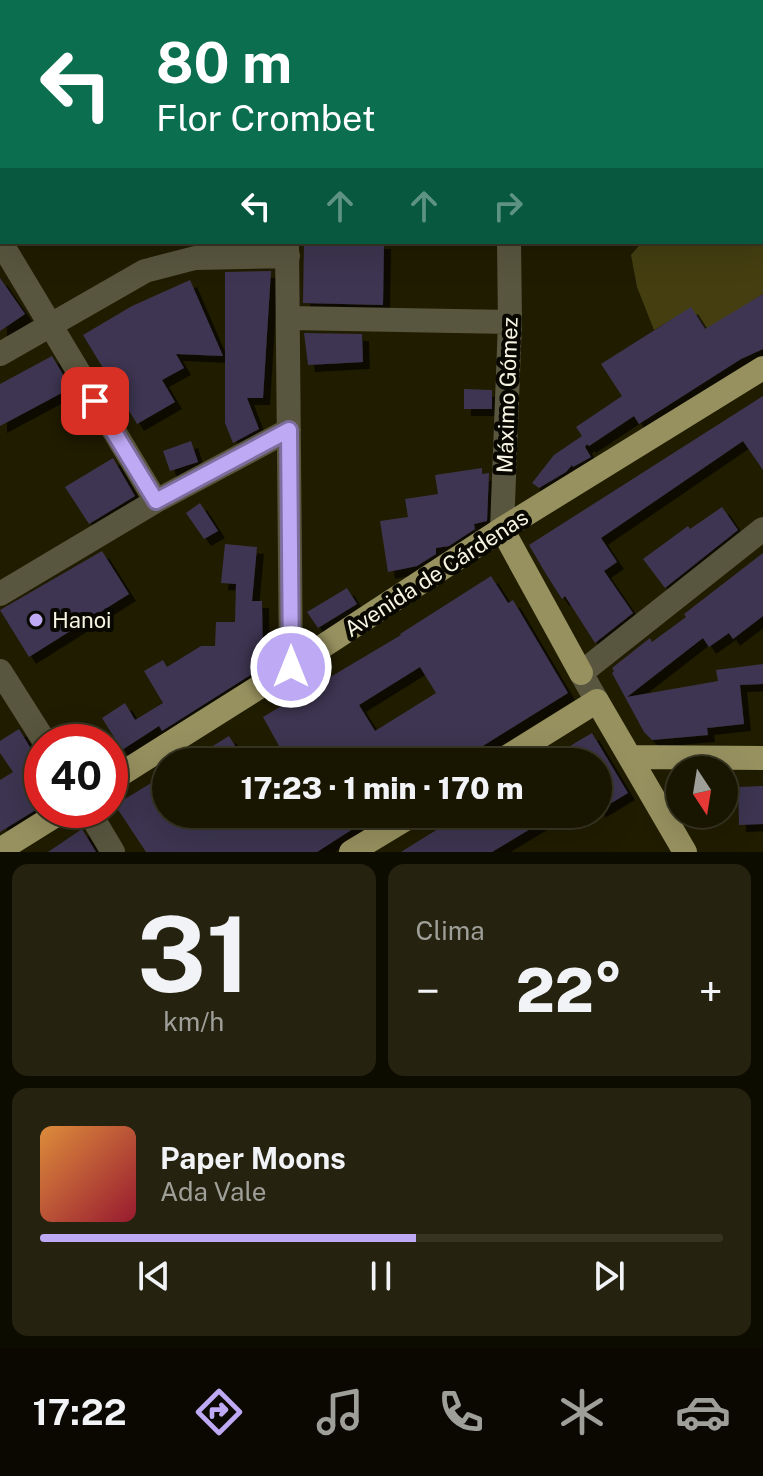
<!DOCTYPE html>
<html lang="es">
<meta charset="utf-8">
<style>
body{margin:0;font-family:"Public Sans",sans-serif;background:#25220f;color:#f1f3f6;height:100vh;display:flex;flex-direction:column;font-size:30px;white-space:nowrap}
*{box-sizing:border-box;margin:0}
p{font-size:26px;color:#9f9f99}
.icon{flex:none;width:44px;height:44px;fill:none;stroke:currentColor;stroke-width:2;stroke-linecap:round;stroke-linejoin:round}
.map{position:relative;height:852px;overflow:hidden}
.sheet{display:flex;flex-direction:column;gap:12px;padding:12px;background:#0d0c00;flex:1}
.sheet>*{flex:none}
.hud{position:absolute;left:0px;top:0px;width:764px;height:244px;box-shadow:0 8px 32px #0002,0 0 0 2px #363422;background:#0b6e4f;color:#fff;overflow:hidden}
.needle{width:52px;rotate:168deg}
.buttons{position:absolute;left:666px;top:756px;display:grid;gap:16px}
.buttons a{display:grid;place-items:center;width:72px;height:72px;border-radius:50%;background:#181500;box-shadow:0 8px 32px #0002,0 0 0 2px #363422;font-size:40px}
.speed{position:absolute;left:24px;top:724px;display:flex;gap:16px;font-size:40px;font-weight:700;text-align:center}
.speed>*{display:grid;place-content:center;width:104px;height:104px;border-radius:50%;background:#181500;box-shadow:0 8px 32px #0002,0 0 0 2px #363422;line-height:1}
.speed .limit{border:12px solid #d22;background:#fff;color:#111}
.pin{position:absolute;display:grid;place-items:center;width:68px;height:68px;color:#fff;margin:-34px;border-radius:16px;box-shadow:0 4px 12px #0006}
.me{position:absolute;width:88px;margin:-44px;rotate:0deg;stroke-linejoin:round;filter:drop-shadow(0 0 6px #0008)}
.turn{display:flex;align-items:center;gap:28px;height:168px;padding:0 24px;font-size:36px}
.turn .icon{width:104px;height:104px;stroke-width:2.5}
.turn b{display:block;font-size:56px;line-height:68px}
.lanes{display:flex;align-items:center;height:76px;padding:0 24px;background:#0003;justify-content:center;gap:40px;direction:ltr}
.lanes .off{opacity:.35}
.big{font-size:60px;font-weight:800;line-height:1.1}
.sheet .card{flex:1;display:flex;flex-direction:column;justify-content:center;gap:12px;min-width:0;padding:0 28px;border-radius:16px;background:#25220f}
.sheet .dial{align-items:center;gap:0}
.dial b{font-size:104px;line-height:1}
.song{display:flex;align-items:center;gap:24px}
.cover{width:96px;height:96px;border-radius:12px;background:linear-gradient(135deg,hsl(30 70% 55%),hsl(350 70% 35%))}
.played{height:8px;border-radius:4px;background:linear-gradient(90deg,#bea9f4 55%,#363422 55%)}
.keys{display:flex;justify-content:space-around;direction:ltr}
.heat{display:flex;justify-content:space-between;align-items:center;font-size:44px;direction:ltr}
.sheet .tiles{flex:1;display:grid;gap:12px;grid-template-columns:1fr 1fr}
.card:last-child{grid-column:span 2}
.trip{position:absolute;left:152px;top:748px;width:460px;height:80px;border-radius:40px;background:#181500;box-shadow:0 8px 32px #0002,0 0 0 2px #363422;font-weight:800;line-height:80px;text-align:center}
.menu{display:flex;height:128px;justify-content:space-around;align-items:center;background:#0a0800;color:#9f9f99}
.menu .icon{width:56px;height:56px}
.menu .current{color:#bea9f4}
.menu b{font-size:36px;color:#f1f3f6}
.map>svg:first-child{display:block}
</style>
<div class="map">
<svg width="763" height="852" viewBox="0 0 763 852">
<defs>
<filter id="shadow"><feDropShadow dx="7" dy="7" stdDeviation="0" flood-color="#0009"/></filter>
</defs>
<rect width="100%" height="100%" fill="#201c00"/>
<path fill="#443e11" d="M763 192V294L706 331 691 308 654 330 637 287 631 255 642 242H762Z"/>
<path fill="#3e3651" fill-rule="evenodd" filter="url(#shadow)" d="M304 242H384L383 305 303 303Z
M271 271 263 398H247L259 429 233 443 225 423V272Z
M0 278 25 314 0 331Z
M190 280 223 356 176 354 184 368 162 380 175 402 137 424 83 335 132 306Z
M763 294V349L741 359 639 424 634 416 589 446 587 444 585 447 591 457 573 467 572 465 566 472 539 488 532 483 554 455 582 436 576 427 622 396 601 364 691 307 705 329Z
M304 333 362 334 363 362 308 365Z
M52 356 71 388 0 426V384Z
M464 389 492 390V409H464Z
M763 396V470L743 441 601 538 617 562 604 571 633 613 595 643 565 596 562 599 546 574 529 545Z
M191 441 198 462 170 471 163 451Z
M113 458 135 496 89 524 65 487Z
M482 468V474L489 473 487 521 474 524 475 529 449 546 436 548V554L417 566 388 572 380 521 408 517 405 499 438 494 435 475Z
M200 503 218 531 204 539 186 513Z
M722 507 738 530 665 588 643 559 688 526 690 529Z
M225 544 257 547 252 601H262L263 667 162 731 159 726 122 750 102 718 125 703 135 720 163 703 144 671 163 660 167 667 201 646H215L216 622H235L236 584 221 583Z
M102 551 129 594 29 657 0 610Z
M763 553V616L733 639 729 633 709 647 703 638 627 697 718 681 716 670 763 664V684L740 685 744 724 707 728 708 735 652 740 644 732 612 673 614 671 612 668 650 638 652 642 686 617 684 614Z
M491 576 508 603 513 600 568 693 457 762H288L263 717 401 635 400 634ZM420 667 436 693 375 731 359 705Z
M347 588 357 604 318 628 307 612Z
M19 729 42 767V806L0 832V780L13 772 0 753V741Z
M592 733 628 793 598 811V762H543Z
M229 736 245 762H187Z
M166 774V814H208L218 830 244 814H376L317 852H146L115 805Z
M763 786V824L739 825 738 787Z
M462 814H555L492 852H401Z
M82 829 96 852H48Z"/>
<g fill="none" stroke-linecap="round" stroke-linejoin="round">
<path stroke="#59563f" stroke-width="24" d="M269 0V2
M506 0V2
M162 2 166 0
M466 2 478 0
M0 101 2 100
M762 108H763
M0 241 156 501
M287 242 291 667
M289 318 510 322
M0 354 145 271 195 258 288 256
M502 529 510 322 509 242
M0 594 156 501 289 430
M0 671 45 742
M597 701 581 673 763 529
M88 810 113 852"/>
<path stroke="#97905f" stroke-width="24" d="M502 529 581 673
M630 757 763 758
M499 762 597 701 685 852
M110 781 291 667 502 529 763 368
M0 850 64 810
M351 852 414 814"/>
</g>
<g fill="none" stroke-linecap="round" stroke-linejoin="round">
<defs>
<path id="route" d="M95 401 156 501 289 430 291 667"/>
</defs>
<use href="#route" stroke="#7c6e9f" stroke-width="20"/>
<use href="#route" stroke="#bea9f4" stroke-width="14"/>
</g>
<circle fill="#bea9f4" stroke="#080700" stroke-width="3" cx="36" cy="620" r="8"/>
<g text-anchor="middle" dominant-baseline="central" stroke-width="8" stroke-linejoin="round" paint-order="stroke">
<g font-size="22" fill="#f6f4e2" stroke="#080700">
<text transform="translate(507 395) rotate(-88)">Máximo Gómez</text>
<text transform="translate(436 573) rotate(-33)">Avenida de Cárdenas</text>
</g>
<g font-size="22" fill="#f6f4e2" stroke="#080700" text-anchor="start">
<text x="52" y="620">Hanoi</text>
</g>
</g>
</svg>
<div class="buttons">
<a><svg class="needle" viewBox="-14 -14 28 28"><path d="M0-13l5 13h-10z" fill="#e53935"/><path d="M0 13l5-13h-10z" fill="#9f9f99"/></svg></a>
</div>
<div class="speed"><div class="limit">40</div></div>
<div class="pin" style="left:95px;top:401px;background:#d93025"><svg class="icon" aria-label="arrive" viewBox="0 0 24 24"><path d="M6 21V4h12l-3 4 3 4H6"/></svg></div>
<svg class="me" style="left:291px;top:667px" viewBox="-20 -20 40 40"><circle r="17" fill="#bea9f4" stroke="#fff" stroke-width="3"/><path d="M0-11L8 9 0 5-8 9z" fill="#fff"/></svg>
<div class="trip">17:23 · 1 min · 170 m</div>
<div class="hud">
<div class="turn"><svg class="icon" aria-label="left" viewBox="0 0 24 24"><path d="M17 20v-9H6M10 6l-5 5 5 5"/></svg><div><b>80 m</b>Flor Crombet</div></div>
<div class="lanes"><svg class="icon" aria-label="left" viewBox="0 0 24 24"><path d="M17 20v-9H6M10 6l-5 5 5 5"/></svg><svg class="icon off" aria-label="ahead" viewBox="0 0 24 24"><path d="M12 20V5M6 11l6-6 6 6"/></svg><svg class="icon off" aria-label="ahead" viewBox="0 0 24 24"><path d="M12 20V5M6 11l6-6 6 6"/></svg><svg class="icon off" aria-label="right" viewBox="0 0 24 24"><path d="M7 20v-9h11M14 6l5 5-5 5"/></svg></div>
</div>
</div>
<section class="sheet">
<div class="tiles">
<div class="card dial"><b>31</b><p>km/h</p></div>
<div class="card"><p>Clima</p>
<div class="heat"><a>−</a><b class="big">22°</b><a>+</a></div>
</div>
<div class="card">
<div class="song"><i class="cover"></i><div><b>Paper Moons</b><p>Ada Vale</p></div></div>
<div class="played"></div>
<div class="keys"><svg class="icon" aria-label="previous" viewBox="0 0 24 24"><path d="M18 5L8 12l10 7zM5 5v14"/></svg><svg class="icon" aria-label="pause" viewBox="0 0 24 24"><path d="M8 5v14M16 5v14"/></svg><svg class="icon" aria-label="next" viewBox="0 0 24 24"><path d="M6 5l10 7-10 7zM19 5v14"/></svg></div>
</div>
</div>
</section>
<nav class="menu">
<b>17:22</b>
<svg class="icon current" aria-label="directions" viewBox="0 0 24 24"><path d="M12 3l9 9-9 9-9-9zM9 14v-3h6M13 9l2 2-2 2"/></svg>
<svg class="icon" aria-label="music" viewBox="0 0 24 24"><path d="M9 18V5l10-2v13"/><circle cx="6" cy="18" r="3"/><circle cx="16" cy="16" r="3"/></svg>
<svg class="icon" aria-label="phone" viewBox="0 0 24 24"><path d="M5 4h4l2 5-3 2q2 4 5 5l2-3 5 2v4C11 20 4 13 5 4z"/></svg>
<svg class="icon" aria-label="climate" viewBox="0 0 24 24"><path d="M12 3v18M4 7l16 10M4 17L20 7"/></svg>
<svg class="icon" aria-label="car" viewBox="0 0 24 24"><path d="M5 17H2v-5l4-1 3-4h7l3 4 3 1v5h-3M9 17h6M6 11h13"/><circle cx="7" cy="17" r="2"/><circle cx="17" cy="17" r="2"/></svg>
</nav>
